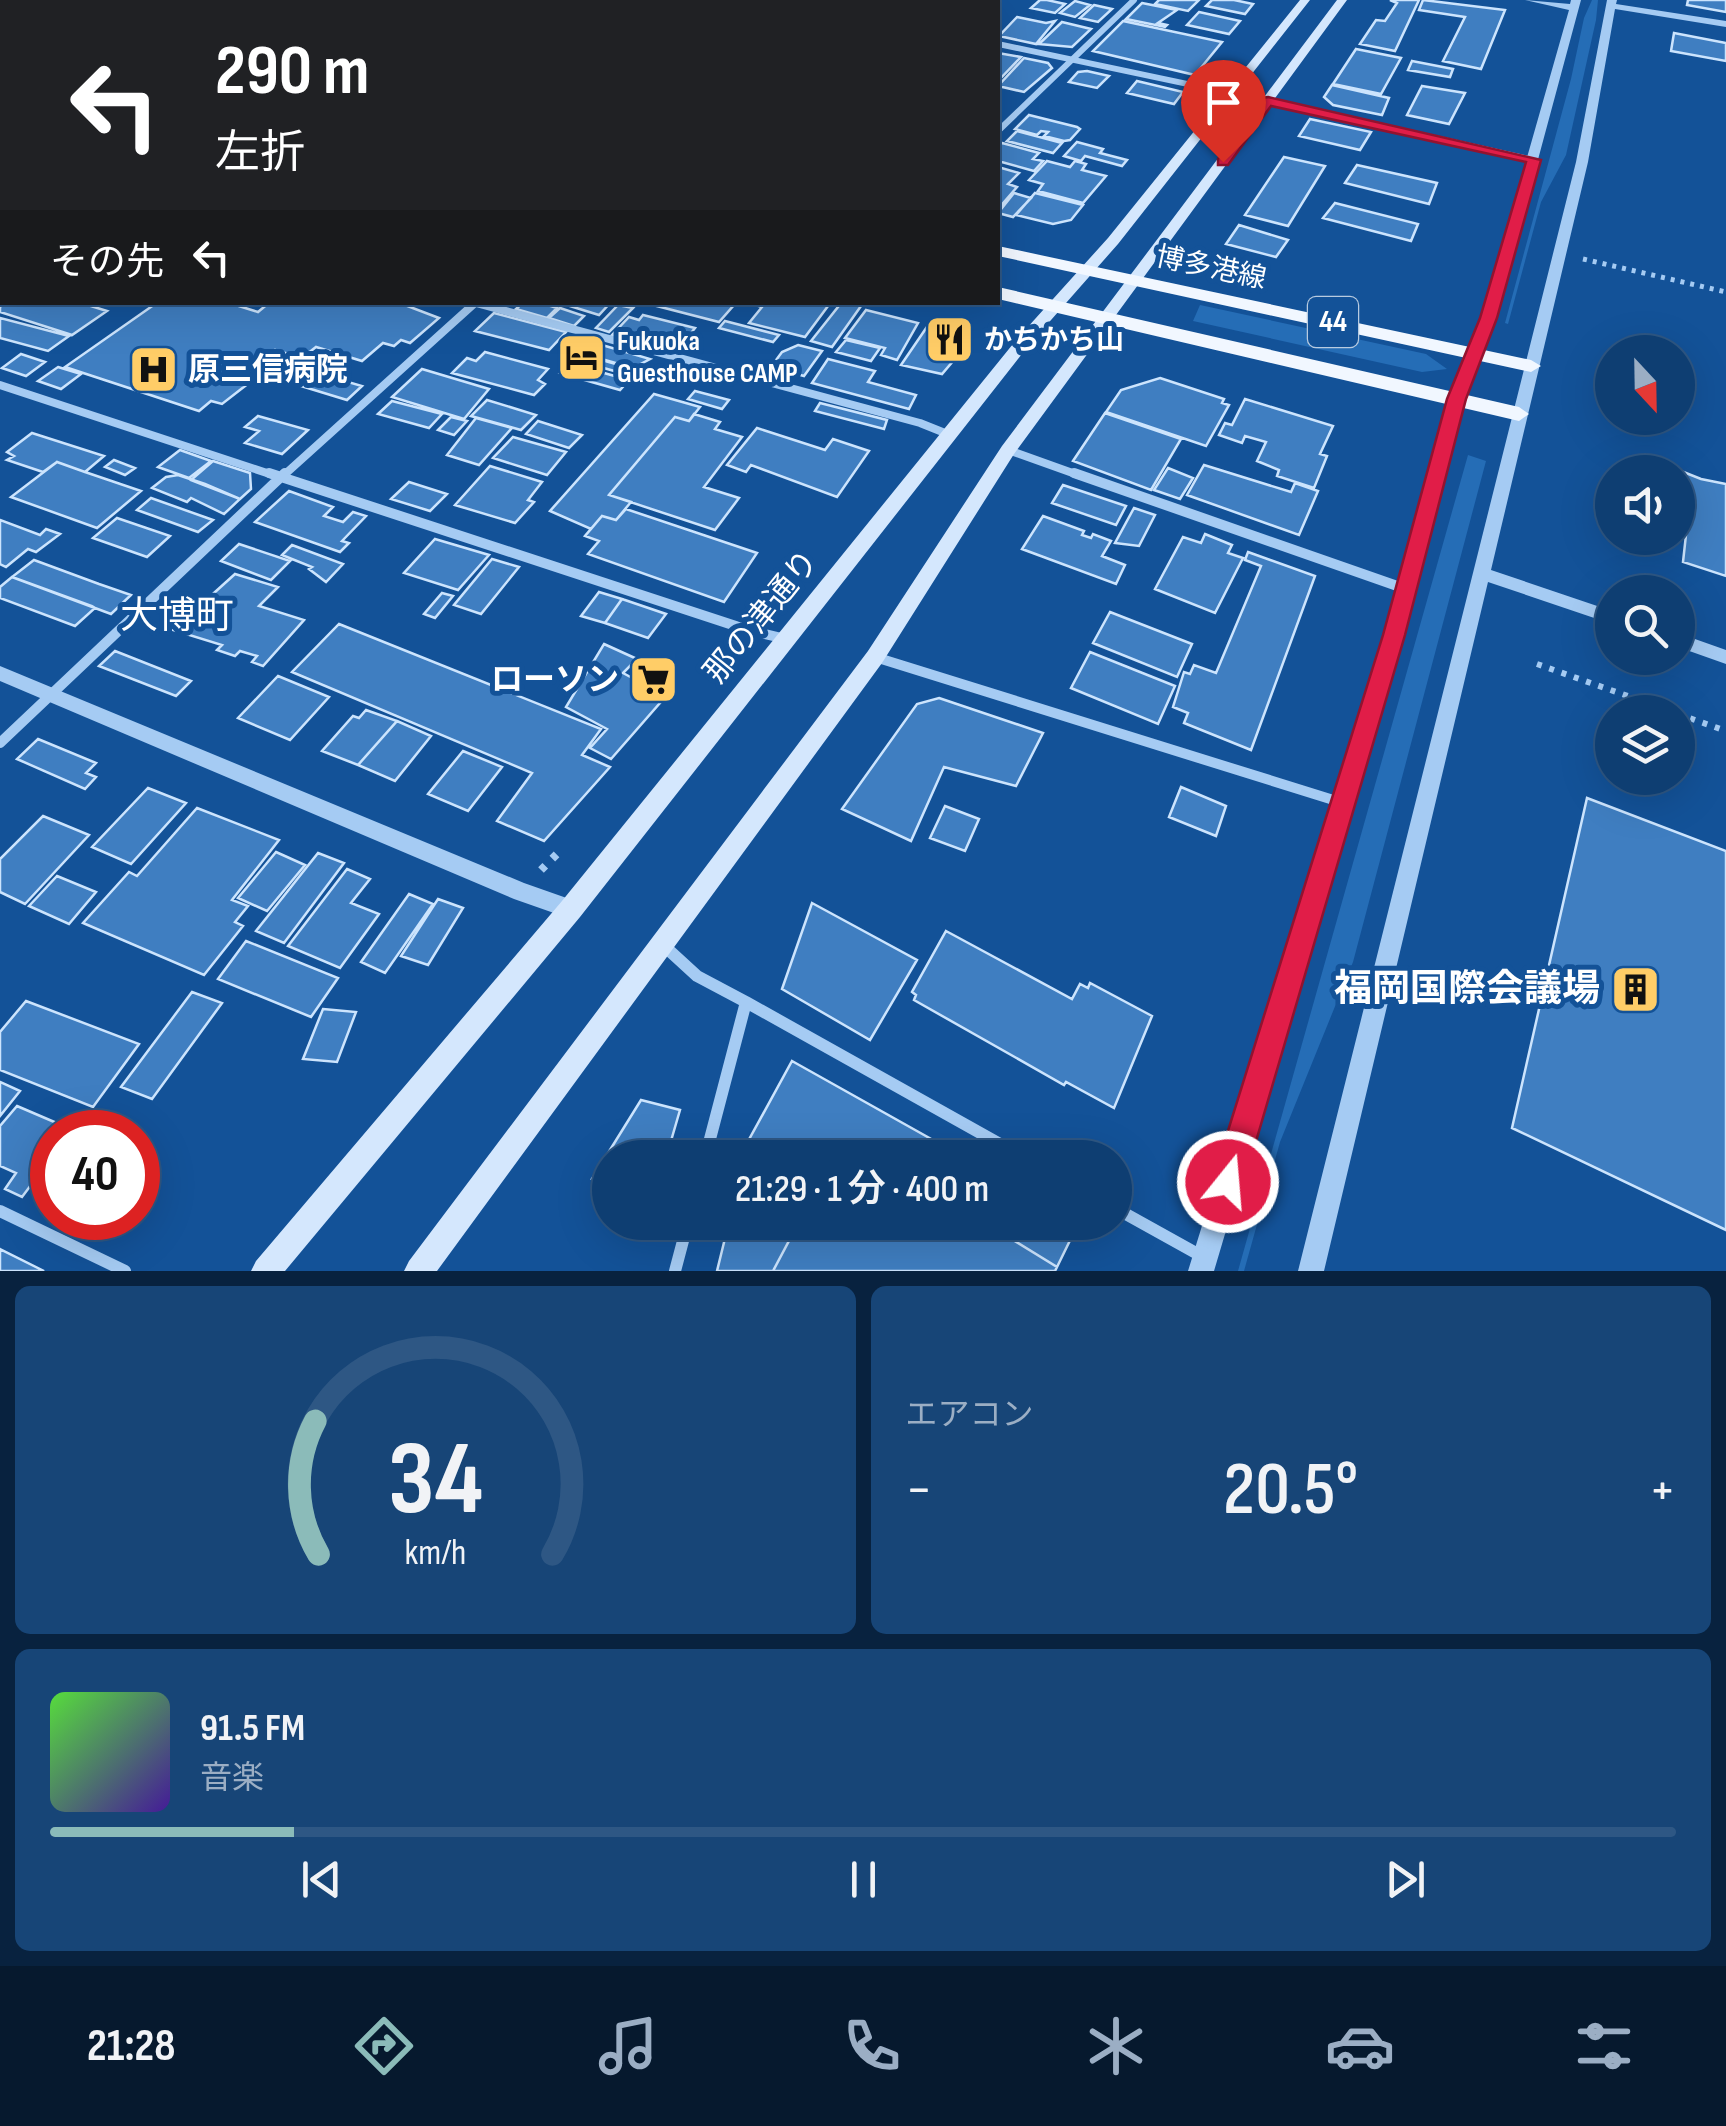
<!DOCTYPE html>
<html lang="ja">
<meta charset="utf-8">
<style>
body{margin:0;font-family:"Sofia Sans Condensed","Noto Sans JP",sans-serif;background:#174577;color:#f1f3f6;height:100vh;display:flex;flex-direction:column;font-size:38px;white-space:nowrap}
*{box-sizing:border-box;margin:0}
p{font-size:32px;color:#9baec4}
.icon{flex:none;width:55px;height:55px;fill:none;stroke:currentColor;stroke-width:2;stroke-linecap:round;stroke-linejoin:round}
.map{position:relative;height:1271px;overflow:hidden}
.side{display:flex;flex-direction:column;gap:15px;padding:15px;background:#08223f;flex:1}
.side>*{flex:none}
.guide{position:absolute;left:0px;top:0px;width:1000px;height:305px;box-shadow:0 10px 40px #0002,0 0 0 2px #2e5784;background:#202124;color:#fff;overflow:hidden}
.needle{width:65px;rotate:158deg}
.buttons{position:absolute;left:1595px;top:335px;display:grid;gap:20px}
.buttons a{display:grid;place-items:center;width:100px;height:100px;border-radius:50%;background:#0e3e72;box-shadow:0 10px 40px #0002,0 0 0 2px #2e5784;font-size:50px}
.speed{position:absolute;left:30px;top:1110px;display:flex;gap:20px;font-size:50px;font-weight:700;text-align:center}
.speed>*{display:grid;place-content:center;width:130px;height:130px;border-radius:50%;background:#0e3e72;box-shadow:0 10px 40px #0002,0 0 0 2px #2e5784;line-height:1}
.speed .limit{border:15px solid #d22;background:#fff;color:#111}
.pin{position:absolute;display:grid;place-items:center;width:85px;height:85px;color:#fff;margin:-102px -42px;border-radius:50% 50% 50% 0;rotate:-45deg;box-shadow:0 0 10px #0007}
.pin .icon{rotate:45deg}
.me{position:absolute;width:110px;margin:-55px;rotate:17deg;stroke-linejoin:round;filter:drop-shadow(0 0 8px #0008)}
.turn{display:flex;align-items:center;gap:35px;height:210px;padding:0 50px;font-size:45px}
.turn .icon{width:130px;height:130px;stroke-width:2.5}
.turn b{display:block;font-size:70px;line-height:85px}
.then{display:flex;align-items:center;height:95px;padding:0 50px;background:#0003;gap:20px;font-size:38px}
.big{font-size:75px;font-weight:600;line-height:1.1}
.side .widget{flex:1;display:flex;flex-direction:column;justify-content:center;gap:15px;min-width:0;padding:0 35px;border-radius:15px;background:#174577}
.side .dial{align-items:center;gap:0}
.dial svg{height:260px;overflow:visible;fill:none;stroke:#2e5784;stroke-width:7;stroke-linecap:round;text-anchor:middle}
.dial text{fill:#f1f3f6;stroke:none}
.song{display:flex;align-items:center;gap:30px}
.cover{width:120px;height:120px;border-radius:15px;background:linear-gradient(135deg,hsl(110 70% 55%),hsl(260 70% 35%))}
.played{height:10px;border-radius:5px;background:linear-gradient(90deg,#8bbbb9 15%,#2e5784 15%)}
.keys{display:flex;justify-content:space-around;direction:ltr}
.heat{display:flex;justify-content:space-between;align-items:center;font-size:55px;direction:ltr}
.side .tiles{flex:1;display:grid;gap:15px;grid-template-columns:1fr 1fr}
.widget:last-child{grid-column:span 2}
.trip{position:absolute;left:592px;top:1140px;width:540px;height:100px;border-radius:50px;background:#0e3e72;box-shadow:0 10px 40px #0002,0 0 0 2px #2e5784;font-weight:600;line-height:100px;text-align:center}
.menu{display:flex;height:160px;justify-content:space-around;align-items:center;background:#06192e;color:#9baec4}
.menu .icon{width:70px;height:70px}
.menu .active{color:#8bbbb9}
.menu b{font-size:45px;color:#f1f3f6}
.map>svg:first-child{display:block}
</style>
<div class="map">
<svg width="1726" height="1271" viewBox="0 0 1726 1271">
<rect width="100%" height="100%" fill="#135298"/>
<path fill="#256db6" d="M1592 0H1598L1596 20 1566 155 1541 202 1508 324 1505 323 1571 79 1584 18Z
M1200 305 1426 354 1447 369 1422 372 1193 321Z
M1468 455 1486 461 1353 962 1280 1142 1244 1271H1238Z"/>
<path fill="#3f7ec1" stroke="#cce4fd" stroke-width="2.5" d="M1040 0H1047L1065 4 1055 13 1031 8Z
M1159 0H1199L1188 11 1155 4Z
M1212 0H1234L1253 4 1245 14 1206 6Z
M1419 0 1395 51 1360 44 1376 20 1385 21 1397 3 1390 0Z
M1423 0 1505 10 1481 69 1443 61 1465 17 1419 10Z
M1688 0H1726V12L1687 5Z
M1075 1 1090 5 1075 17 1060 13Z
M1142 3 1177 10 1158 23 1167 25 1165 27 1126 19Z
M1094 5 1112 9 1098 22 1080 18Z
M1199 12 1240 21 1229 34 1187 25Z
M1017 17 1046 23 1055 21 1036 44 999 36Z
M1123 21 1222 42 1195 75 1093 51Z
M1062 22 1091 29 1072 47 1039 44Z
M1674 33 1726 43V61L1671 51Z
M1356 49 1401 58 1381 94 1333 84Z
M998 53 1021 57 998 81Z
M1024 58 1048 63 1052 68 1024 92 998 86Z
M1412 61 1453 69 1450 77 1408 70Z
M1087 71 1109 76 1097 88 1069 82 1078 72Z
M1137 81 1183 92 1174 104 1127 93Z
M1332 85 1389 98 1382 115 1333 105 1324 97Z
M1422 86 1465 93 1449 124 1407 115Z
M1029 115 1077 127 1080 129 1070 140 1064 141 1044 136 1048 132 1041 131 1037 135 1015 129Z
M1310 119 1371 132 1360 150 1299 136Z
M1017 131 1062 143 1053 153 1007 141Z
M1077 142 1103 149 1100 153 1127 160 1122 166 1085 156 1081 161 1064 156Z
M1002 143 1039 153 1033 159 1043 161 1034 171 998 161V148Z
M1284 157 1325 166 1288 226 1245 215Z
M1047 161 1070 167 1075 161 1086 164 1082 170 1106 176 1083 203 1038 191 1043 184 1029 180Z
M1357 165 1437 183 1429 204 1345 183Z
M998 167 1019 173 1008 184 1017 187 998 209Z
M1014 193 1031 198 1013 217 998 213Z
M1035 193 1083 205 1071 220 1053 224 1016 215Z
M1335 203 1418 224 1411 241 1323 218Z
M1239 225 1288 240 1276 257 1226 244Z
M7 302H78L107 311 72 335 0 312V307Z
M158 302H226L258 312 270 302H397L439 318 410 343 401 340 394 346 383 343 362 361 316 347 302 358 275 350 235 382 245 386 222 404 211 401 199 411 65 367Z
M524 302H538L557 308 547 318 516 309Z
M557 302H611L599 315Z
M725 302 734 305 719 322 645 303Z
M745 302H831L805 337 749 323 762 307Z
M842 302 861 306 832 347 811 341Z
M618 305 633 308 609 332 596 328Z
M560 308 584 316 574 326 549 318Z
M866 310 918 323 897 360 881 355 885 348 845 338Z
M494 313 566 332 549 350 475 331Z
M643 315 695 328 676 352 612 335 629 317 639 320Z
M0 318 69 336 48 351 0 338Z
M725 321 779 335 773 342 719 328Z
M931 321 956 327 965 347 942 374 901 365Z
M846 340 880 348 871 361 836 352Z
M602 345 650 359 633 368 591 356Z
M798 345 822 351 804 376 771 367 782 352Z
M485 352 548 369 538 380 545 384 534 395 452 373 467 358 476 361Z
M21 354 45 362 26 376 2 368Z
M591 357 630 368 625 374 586 363Z
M828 359 875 371 868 382 916 395 909 409 812 383Z
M572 360 589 366 586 368 629 380 620 390 560 373Z
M283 363 362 386 347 400 268 376Z
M58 367 81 374 61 389 38 381Z
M422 369 489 389 464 419 392 397Z
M1160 378 1224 399 1222 403 1229 405 1206 446 1106 412 1121 390Z
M695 391 729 400 722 409 688 399Z
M654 394 700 407 689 421 675 417 609 495 631 502 616 520 602 516 591 529 550 511Z
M1245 399 1333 426 1320 454 1327 456 1314 488 1277 476 1279 470 1257 461 1266 442 1245 436 1242 443 1219 435 1225 423 1232 425Z
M487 400 536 415 521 430 471 416Z
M392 401 442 414 429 428 378 414Z
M820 403 887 420 884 429 815 411Z
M1105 413 1181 439 1151 490 1073 461Z
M694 414 720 422 715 429 742 437 704 487 739 498 715 530 609 495 675 417 689 421Z
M258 416 308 430 282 454 245 443 259 431 245 427Z
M451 417 467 421 454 435 438 430Z
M476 418 512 428 479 465 447 455Z
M538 421 582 435 569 448 526 434Z
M757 428 825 450 833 439 869 451 837 497 751 465 746 472 727 465Z
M32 433 104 456 85 472 57 462 43 472 7 460 14 456 7 452Z
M513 437 566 452 547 475 493 458Z
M180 450 211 461 189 478 158 467Z
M114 460 135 468 125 475 105 467Z
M213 461 250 473 251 489 240 499 191 480Z
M57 462 85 472 141 491 97 528 11 497Z
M1635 463H1661L1701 479 1726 484V576L1683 562 1686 535 1678 533V472H1620Z
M1204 465 1291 492 1295 483 1318 491 1299 535 1187 495Z
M490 466 542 482 528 500 534 502 515 523 455 505Z
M1168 468 1193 478 1180 499 1154 490Z
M178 475 205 484 240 499 224 514 191 498 187 502 152 488 166 477Z
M409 482 447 494 430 511 391 499Z
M1063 485 1126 506 1116 525 1052 503Z
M289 491 333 507 324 516 343 522 353 512 366 516 342 541 349 543 340 552 255 522Z
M151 498 213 520 198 532 137 510Z
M1134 508 1155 515 1139 546 1115 543Z
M626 509 757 553 724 602 588 554 599 541 585 536 602 516 616 520Z
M1043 516 1084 531 1082 535 1091 538 1093 534 1111 541 1102 556 1125 565 1116 584 1022 549Z
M117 518 170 536 147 557 93 538Z
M0 520 40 535 46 529 60 534 36 552 28 549 6 567 0 564Z
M1205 534 1232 545 1228 553 1243 558 1215 613 1155 589 1183 537 1201 543Z
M435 539 489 555 458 590 404 573Z
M239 544 290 561 271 580 221 561Z
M292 545 343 564 326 582 309 569 312 567 282 555Z
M1248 552 1315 576 1251 750 1184 723 1188 713 1173 707 1184 672 1190 674 1194 665 1216 673 1261 566 1245 560Z
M492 559 519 567 481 614 454 605Z
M34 560 99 584 131 595 111 614 12 577Z
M235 574 278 587 259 606 304 620 263 666 252 662 257 656 240 651 235 656 217 650 222 645 173 630Z
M12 577 92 606 95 608 75 626 0 598V587Z
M599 592 622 599 605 623 581 616Z
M442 593 453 596 435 618 424 614Z
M622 599 666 614 648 638 605 623Z
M1110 612 1192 644 1177 677 1093 643Z
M339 624 601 729 582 755 610 767 544 841 497 821 532 773 292 672Z
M604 644 637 659 623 673 666 696 611 759 590 748 607 729 566 707Z
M115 651 191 681 176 696 99 666Z
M1090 652 1175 686 1158 724 1071 688Z
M278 676 329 697 290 740 238 718Z
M939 698 1043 733 1016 786 944 767 911 841 842 809 917 704Z
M366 710 397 721 358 765 322 751 353 716 359 718Z
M397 721 431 736 395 781 358 765Z
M38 739 96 763 86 773 96 777 85 789 17 759Z
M463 751 502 767 468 811 428 794Z
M1181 787 1226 806 1216 836 1169 817Z
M148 788 186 803 131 864 92 847Z
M1587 798 1726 851V1230L1512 1128Z
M945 806 979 819 965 851 930 838Z
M197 808 279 840 232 900 248 906 235 922 243 926 204 975 83 923 129 872 137 876Z
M43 816 89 835 25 904 0 892V859Z
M276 852 305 865 267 911 238 898Z
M318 853 344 863 284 943 256 931Z
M347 869 370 879 351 903 379 914 340 968 288 946Z
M57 876 96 892 69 924 29 906Z
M409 894 433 904 385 973 361 962Z
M438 899 463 908 428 965 401 956Z
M812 903 917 960 870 1040 782 989Z
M946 931 1072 999 1080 984 1088 988 1090 983 1152 1016 1114 1108 1066 1082 1064 1085 914 1000 916 995 912 992Z
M246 941 338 978 311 1017 218 979Z
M192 992 222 1003 152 1099 121 1087Z
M26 1001 139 1044 93 1107 0 1070V1032Z
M323 1009 356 1012 337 1062 303 1059Z
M792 1061 965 1158H743L746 1145Z
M0 1082 20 1091 0 1116Z
M641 1100 680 1110 666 1158H610V1186L592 1179Z
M17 1106 73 1130 52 1132V1157L22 1197 5 1189 16 1173 0 1166V1126Z
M729 1222H799L773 1271H717Z
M799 1222H984L1057 1267 1055 1271H773Z
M984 1222H1079L1057 1267Z
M0 1249 44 1271H0Z"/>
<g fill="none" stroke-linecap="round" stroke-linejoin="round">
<path stroke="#a5cbf3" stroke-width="5" stroke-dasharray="4 6" stroke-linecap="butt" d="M1583 259 1726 292"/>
<path stroke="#a5cbf3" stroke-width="6" stroke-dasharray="5 8" stroke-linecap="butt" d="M1537 664 1673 712
M1678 714 1726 731"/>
<path stroke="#a5cbf3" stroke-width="8" stroke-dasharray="6 10" stroke-linecap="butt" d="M541 870 558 853"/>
<path stroke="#a5cbf3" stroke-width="6" d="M367 0 381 2
M224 2 229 0
M464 2 468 0
M1268 101 1534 160
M998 131 1134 0"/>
<path stroke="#a5cbf3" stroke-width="8" d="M476 303 920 423 950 435
M0 385 276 476
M1008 450 1081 476
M283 476 476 302"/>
<path stroke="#a5cbf3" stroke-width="10" d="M269 473 748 630 786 639
M1074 473 1403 588
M875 657 1343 803
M0 743 285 473"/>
<path stroke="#a5cbf3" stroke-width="12" d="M661 943 697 976 746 1002 705 1158
M746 1002 1025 1158
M1115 1208 1205 1258
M0 1211 125 1271
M675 1271 688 1222"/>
<path fill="#a5cbf3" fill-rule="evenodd" d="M1525 0 1570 4 1571 0H1581L1495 319 1464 399 1411 588 1403 635 1214 1271H1188L1385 635 1395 588 1450 399 1481 319 1569 10Z
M1607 0H1617L1616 4 1726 21V27L1615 9 1588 162 1491 570 1612 611V624L1488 582 1324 1271H1298L1576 162Z
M998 41 1268 98 1273 101 1268 104 998 47Z
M0 204 2 205V212H0Z
M1678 633 1726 650V664L1678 647Z
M0 666 524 883 578 902 582 909 578 916 571 919 514 899 0 681Z"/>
<path fill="#d4e7fd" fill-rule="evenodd" d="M1300 0H1310L1118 244 1029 345 580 917 285 1271H251L256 1261 562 901 1017 339 1108 238Z
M1337 0H1347L1014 454 882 663 437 1271H404L409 1261 868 651 1002 446Z"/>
<path fill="#f1f7ff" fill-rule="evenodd" d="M0 32H2V41H0Z
M0 64H2V73H0Z
M998 246 1531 360 1541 366 1531 372 998 256Z
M998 287 1519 407 1529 414 1519 421 998 299Z"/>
</g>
<path fill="#e11d48" stroke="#92132f" stroke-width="2.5" d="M1268 97 1541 160 1497 318 1466 399 1405 635 1244 1182 1240 1193 1228 1198 1217 1193 1212 1182 1383 635 1447 399 1480 318 1526 162 1271 106 1228 165H1218V159L1263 98Z"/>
<defs>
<symbol id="restaurant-square" viewBox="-11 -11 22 22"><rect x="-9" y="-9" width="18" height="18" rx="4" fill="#ffcd67" stroke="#135298"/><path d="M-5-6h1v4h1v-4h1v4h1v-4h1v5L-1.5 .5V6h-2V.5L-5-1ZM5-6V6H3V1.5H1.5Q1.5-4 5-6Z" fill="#111"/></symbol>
<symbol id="hotel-square" viewBox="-11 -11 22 22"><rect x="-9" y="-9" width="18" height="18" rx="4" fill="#ffcd67" stroke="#135298"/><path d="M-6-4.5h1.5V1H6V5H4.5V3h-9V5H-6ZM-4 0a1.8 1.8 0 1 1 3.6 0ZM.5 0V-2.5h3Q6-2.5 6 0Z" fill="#111"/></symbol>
<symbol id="hospital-square" viewBox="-11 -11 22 22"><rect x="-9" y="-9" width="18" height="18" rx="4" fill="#ffcd67" stroke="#135298"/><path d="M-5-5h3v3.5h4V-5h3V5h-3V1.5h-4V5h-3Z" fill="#111"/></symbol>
<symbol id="supermarket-square" viewBox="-11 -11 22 22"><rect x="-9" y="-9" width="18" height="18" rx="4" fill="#ffcd67" stroke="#135298"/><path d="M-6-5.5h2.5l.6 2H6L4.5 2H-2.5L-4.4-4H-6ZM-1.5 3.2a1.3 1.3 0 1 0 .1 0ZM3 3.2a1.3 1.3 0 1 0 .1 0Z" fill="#111"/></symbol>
<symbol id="building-square" viewBox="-11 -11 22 22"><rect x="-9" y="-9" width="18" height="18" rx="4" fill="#ffcd67" stroke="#135298"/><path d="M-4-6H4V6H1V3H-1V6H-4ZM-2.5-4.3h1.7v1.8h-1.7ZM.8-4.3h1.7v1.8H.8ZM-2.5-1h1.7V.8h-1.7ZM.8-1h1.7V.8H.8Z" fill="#111"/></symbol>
</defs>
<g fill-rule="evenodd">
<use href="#restaurant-square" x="922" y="312" width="55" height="55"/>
<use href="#hotel-square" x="554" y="330" width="55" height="55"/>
<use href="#hospital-square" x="126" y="342" width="55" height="55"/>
<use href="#supermarket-square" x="626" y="652" width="55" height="55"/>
<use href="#building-square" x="1608" y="962" width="55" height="55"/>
</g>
<g text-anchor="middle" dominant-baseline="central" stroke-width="10" stroke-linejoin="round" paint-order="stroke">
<g font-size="28" fill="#fff" stroke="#135298">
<text transform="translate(1211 268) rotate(12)">博多港線</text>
</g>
<g font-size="28" font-weight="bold" fill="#fff" stroke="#135298" text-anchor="start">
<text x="984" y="340">かちかち山</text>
<text x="617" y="341">Fukuoka<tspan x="617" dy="32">Guesthouse CAMP</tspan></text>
</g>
<rect fill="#135298" stroke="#b8cbe0" stroke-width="2.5" x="1308" y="297" width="50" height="50" rx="8"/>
<g font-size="30" font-weight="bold" fill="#fff">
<text x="1333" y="322">44</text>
</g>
<g font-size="32" font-weight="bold" fill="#fff" stroke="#135298" text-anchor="start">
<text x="188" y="370">原三信病院</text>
<text x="619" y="680" text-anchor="end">ローソン</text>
</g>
<g font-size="32" fill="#fff" stroke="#135298">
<text transform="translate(762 617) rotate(-51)">那の津通り</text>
</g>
<g font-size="38" fill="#fff" stroke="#135298">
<text x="177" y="616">大博町</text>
</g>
<g font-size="38" font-weight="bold" fill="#fff" stroke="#135298" text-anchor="end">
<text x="1600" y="989">福岡国際会議場</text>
</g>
</g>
</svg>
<div class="buttons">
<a><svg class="needle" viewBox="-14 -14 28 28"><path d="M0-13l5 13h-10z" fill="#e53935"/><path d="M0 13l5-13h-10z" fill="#9baec4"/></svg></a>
<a><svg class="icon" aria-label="sound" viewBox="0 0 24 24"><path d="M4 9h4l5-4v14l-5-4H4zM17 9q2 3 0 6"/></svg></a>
<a><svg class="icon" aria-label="search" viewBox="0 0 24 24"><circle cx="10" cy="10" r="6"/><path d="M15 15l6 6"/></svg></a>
<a><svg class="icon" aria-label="layers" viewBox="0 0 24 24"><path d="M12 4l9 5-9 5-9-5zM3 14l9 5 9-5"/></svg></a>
</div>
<div class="speed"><div class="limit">40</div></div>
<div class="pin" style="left:1223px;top:162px;background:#d93025"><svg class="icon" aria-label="arrive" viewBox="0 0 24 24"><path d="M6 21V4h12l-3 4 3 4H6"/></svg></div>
<svg class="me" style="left:1228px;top:1182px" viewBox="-20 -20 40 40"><circle r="17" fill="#e11d48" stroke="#fff" stroke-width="3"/><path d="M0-11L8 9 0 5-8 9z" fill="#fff"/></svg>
<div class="trip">21:29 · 1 分 · 400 m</div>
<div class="guide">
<div class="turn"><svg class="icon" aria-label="left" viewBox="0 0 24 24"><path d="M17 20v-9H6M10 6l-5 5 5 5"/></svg><div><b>290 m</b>左折</div></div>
<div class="then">その先<svg class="icon" aria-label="left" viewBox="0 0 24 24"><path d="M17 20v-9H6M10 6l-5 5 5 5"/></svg></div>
</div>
</div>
<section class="side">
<div class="tiles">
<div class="widget dial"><svg viewBox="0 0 100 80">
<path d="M14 69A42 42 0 1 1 86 69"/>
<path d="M14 69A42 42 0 0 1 13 28" stroke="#8bbbb9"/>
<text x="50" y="56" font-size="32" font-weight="700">34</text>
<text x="50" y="72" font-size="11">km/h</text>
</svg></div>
<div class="widget"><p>エアコン</p>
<div class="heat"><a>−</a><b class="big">20.5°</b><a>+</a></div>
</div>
<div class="widget">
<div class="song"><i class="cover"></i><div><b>91.5 FM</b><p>音楽</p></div></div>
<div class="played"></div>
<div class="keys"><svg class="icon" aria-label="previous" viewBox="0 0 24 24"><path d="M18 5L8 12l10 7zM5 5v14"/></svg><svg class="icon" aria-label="pause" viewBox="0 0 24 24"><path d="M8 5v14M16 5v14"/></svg><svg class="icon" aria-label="next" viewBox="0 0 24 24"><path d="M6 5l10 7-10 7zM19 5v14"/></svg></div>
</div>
</div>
</section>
<nav class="menu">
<b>21:28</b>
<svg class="icon active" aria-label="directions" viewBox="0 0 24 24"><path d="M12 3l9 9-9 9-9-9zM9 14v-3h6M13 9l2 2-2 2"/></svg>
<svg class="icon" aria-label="music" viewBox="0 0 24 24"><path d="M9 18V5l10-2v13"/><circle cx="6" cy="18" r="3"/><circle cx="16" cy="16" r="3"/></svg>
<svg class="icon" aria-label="phone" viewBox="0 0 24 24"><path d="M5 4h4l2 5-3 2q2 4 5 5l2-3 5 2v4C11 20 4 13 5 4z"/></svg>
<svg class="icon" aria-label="climate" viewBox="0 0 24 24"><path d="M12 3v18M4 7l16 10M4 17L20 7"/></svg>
<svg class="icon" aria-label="car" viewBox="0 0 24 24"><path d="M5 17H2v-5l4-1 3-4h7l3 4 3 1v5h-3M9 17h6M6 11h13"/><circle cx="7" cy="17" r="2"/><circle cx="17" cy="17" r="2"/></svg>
<svg class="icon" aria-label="filters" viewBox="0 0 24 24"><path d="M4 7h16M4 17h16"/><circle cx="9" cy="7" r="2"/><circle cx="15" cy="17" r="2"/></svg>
</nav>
